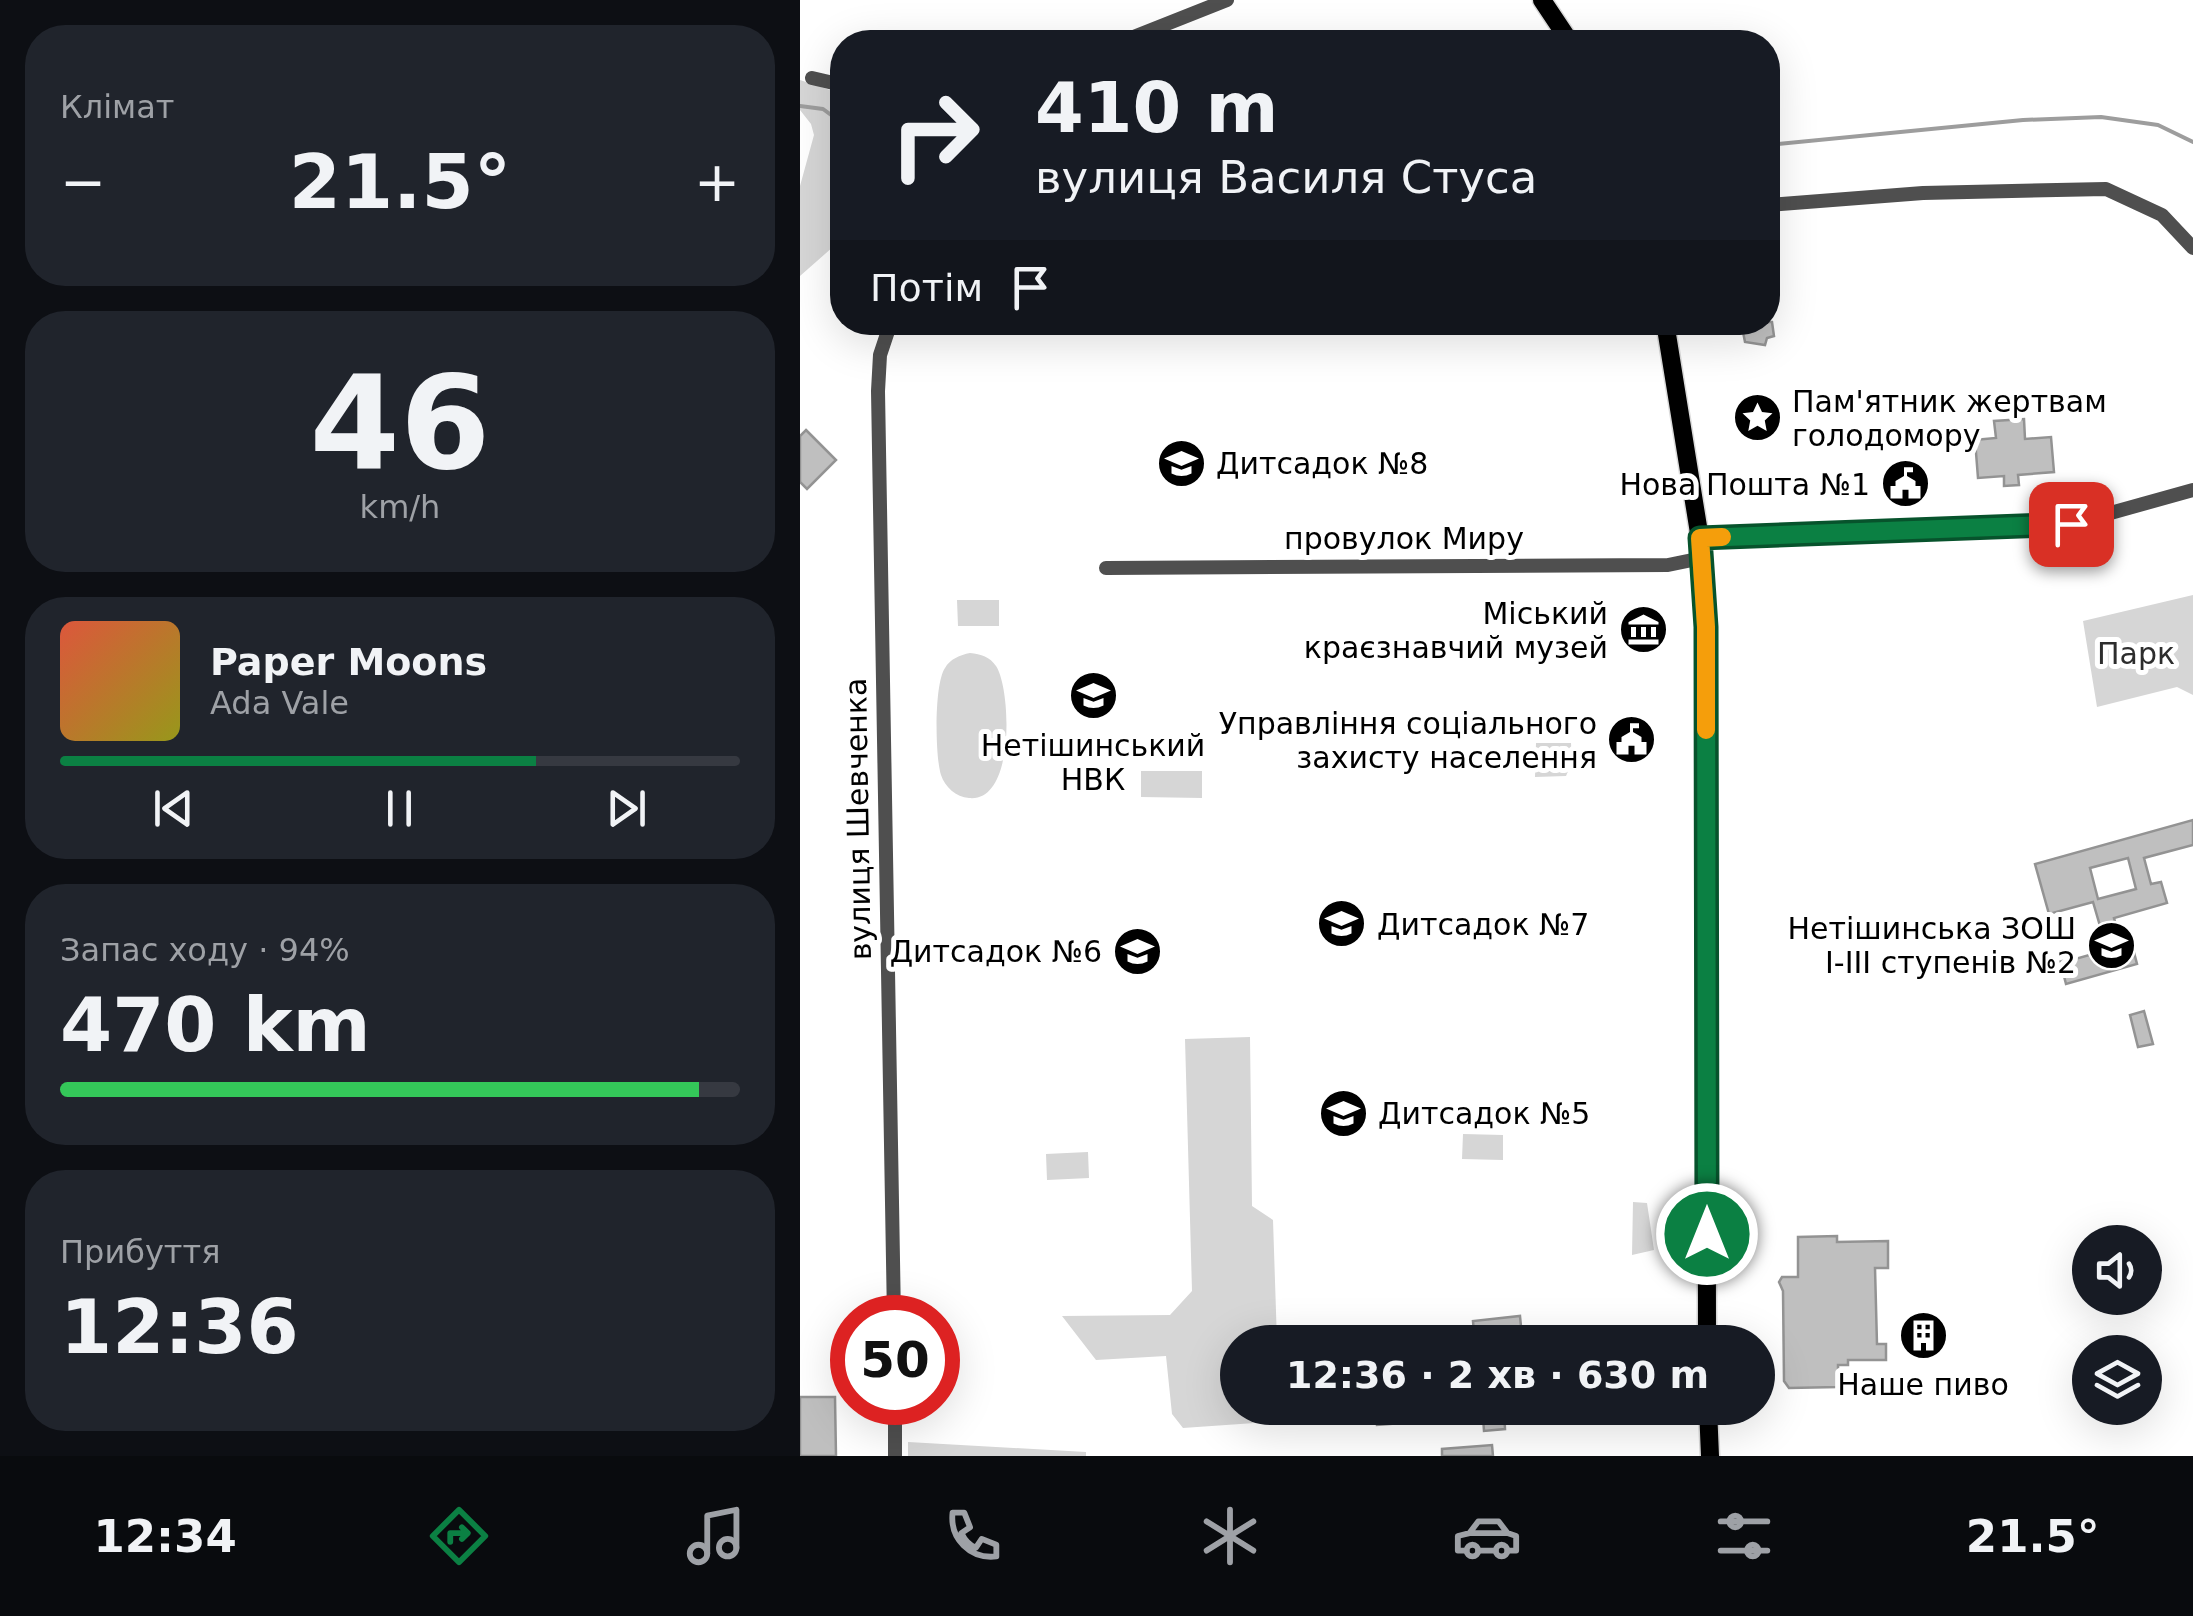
<!DOCTYPE html>
<html lang="uk">
<meta charset="utf-8">
<style>
body{margin:0;font-family:"DejaVu Sans",sans-serif;background:#20242c;color:#f1f3f6;height:100vh;display:flex;flex-direction:column;font-size:38px;white-space:nowrap}
*{box-sizing:border-box;margin:0}
p{font-size:32px;color:#9ea1a6}
.icon{flex:none;width:55px;height:55px;fill:none;stroke:currentColor;stroke-width:2;stroke-linecap:round;stroke-linejoin:round}
.map{position:relative;flex:1;overflow:hidden}
.side{display:flex;flex-direction:column;gap:25px;padding:25px;background:#0d0f14;width:800px}
.side>*{flex:none}
.banner{position:absolute;left:30px;top:30px;width:950px;height:305px;border-radius:40px;box-shadow:0 10px 40px #0002;background:#171b24;color:#f1f3f6;overflow:hidden}
.controls{position:absolute;left:1272px;top:1225px;display:grid;gap:20px}
.controls a{display:grid;place-items:center;width:90px;height:90px;border-radius:50%;background:#171b24;box-shadow:0 10px 40px #0002;font-size:50px}
.speed{position:absolute;left:30px;top:1295px;display:flex;gap:20px;font-size:50px;font-weight:700;text-align:center}
.speed>*{display:grid;place-content:center;width:130px;height:130px;border-radius:50%;background:#171b24;box-shadow:0 10px 40px #0002;line-height:1}
.speed .limit{border:15px solid #d22;background:#fff;color:#111}
.pin{position:absolute;display:grid;place-items:center;width:85px;height:85px;color:#fff;margin:-42px;border-radius:20px;box-shadow:0 5px 15px #0006}
.me{position:absolute;width:110px;margin:-55px;rotate:0deg;stroke-linejoin:round;filter:drop-shadow(0 0 8px #0008)}
.turn{display:flex;align-items:center;gap:35px;height:210px;padding:0 40px;font-size:45px}
.turn .icon{width:130px;height:130px;stroke-width:2.5}
.turn b{display:block;font-size:70px;line-height:85px}
.then{display:flex;align-items:center;height:95px;padding:0 40px;background:#0003;gap:20px;font-size:38px}
.big{font-size:75px;font-weight:700;line-height:1.1}
.side .widget{flex:1;display:flex;flex-direction:column;justify-content:center;gap:15px;min-width:0;padding:0 35px;border-radius:40px;background:#20242c}
.side .dial{align-items:center;gap:0}
.dial b{font-size:130px;line-height:1}
.song{display:flex;align-items:center;gap:30px}
.cover{width:120px;height:120px;border-radius:15px;background:linear-gradient(135deg,hsl(10 70% 55%),hsl(60 70% 35%))}
.played{height:10px;border-radius:5px;background:linear-gradient(90deg,#0b8043 70%,#363941 70%)}
.keys{display:flex;justify-content:space-around;direction:ltr}
.heat{display:flex;justify-content:space-between;align-items:center;font-size:55px;direction:ltr}
.charge{height:15px;border-radius:8px;background:linear-gradient(90deg,#34c759 94%,#363941 0)}
.trip{position:absolute;left:420px;top:1325px;width:555px;height:100px;border-radius:50px;background:#171b24;box-shadow:0 10px 40px #0002;font-weight:700;line-height:100px;text-align:center}
.tabs{display:flex;height:160px;justify-content:space-around;align-items:center;background:#090b0e;color:#9ea1a6}
.tabs .icon{width:70px;height:70px}
.tabs .on{color:#0b8043}
.tabs b{font-size:45px;color:#f1f3f6}
main{display:flex;flex:1;min-height:0}
.map>svg:first-child{display:block}
</style>
<main>
<section class="side">
<div class="widget"><p>Клімат</p>
<div class="heat"><a>−</a><b class="big">21.5°</b><a>+</a></div>
</div>
<div class="widget dial"><b>46</b><p>km/h</p></div>
<div class="widget">
<div class="song"><i class="cover"></i><div><b>Paper Moons</b><p>Ada Vale</p></div></div>
<div class="played"></div>
<div class="keys"><svg class="icon" aria-label="previous" viewBox="0 0 24 24"><path d="M18 5L8 12l10 7zM5 5v14"/></svg><svg class="icon" aria-label="pause" viewBox="0 0 24 24"><path d="M8 5v14M16 5v14"/></svg><svg class="icon" aria-label="next" viewBox="0 0 24 24"><path d="M6 5l10 7-10 7zM19 5v14"/></svg></div>
</div>
<div class="widget"><p>Запас ходу · 94%</p><b class="big">470 km</b><div class="charge"></div></div>
<div class="widget"><p>Прибуття</p><b class="big">12:36</b></div>
</section>
<div class="map">
<svg width="1393" height="1456" viewBox="0 0 1393 1456">
<rect width="100%" height="100%" fill="#fff"/>
<path fill="#d6d6d6" d="M0 80 42 94V239L0 276V186L14 135 11 124 0 110Z
M1393 595V695L1377 687 1297 707 1283 621Z
M157 600H199V626H158Z
M170 653C181 654 190 657 196 666 211 688 216 803 169 798 156 797 145 787 141 775 135 756 134 684 145 668 150 659 160 655 170 653Z
M736 743H771L772 762 766 776 735 777Z
M341 771H402V798L341 797Z
M450 1037 452 1206 473 1220 477 1342H438V1408H471L469 1422 383 1428 372 1414 366 1356 296 1360 262 1316 370 1315 392 1291 385 1039Z
M663 1134 703 1135V1160L662 1159Z
M288 1152 289 1178 247 1180 246 1154Z
M833 1202 847 1203 854 1250 832 1255Z
M108 1442 286 1452V1456H108Z"/>
<g fill="none" stroke-linecap="round" stroke-linejoin="round">
<path stroke="#9d9d9d" stroke-width="4" d="M0 106 23 109 42 123
M968 145 1223 120 1301 117 1358 125 1393 142"/>
</g>
<path fill="#bfbfbf" stroke="#939393" stroke-width="2.5" fill-rule="evenodd" d="M941 322H972L974 336 967 338 965 345 945 342Z
M1224 419 1225 439 1251 437 1254 472 1218 475 1219 485 1204 486V476L1178 478 1175 440 1196 438 1194 421Z
M6 430 36 460 7 489 0 482V436Z
M1393 820V845L1344 858 1351 884 1361 882 1367 903 1314 918 1322 947 1332 945 1337 964 1266 984 1258 953 1269 950 1272 960 1307 950 1293 902 1249 914 1235 864ZM1328 858 1336 889 1298 899 1290 868Z
M1344 1011 1353 1044 1338 1047 1330 1015Z
M1037 1236V1242L1088 1241V1268H1075L1077 1344H1086V1360H1048V1365H1038V1387L989 1388 984 1381 983 1291 979 1282 982 1277H998V1237Z
M720 1316 722 1337 713 1338 712 1330 674 1333 673 1321Z
M0 1397H35L36 1456H0Z
M576 1408H704L705 1429 684 1431 683 1417 577 1425Z
M692 1445 693 1456H642V1449Z"/>
<g fill="none" stroke-linecap="round" stroke-linejoin="round">
<defs>
<path id="major" d="M742 0 770 42
M865 322 900 539 906 627 907 1342
M908 1408 910 1456"/>
</defs>
<use href="#major" stroke="#dbdbdb" stroke-width="21"/>
<path stroke="#4f4f4f" stroke-width="14" d="M321 42 427 0
M12 78 42 85
M968 205 1123 193 1306 189 1362 215 1393 248
M91 322 80 355 78 391 94 1318
M900 539 1271 524 1393 490
M306 568 868 565 902 558
M95 1402V1456"/>
<use href="#major" stroke="#000" stroke-width="18"/>
</g>
<g fill="none" stroke-linecap="round" stroke-linejoin="round">
<defs>
<path id="route" d="M907 1234 906 627 900 538 1271 524"/>
</defs>
<use href="#route" stroke="#07532c" stroke-width="25"/>
<use href="#route" stroke="#0b8043" stroke-width="18"/>
<path stroke="#f59e0b" stroke-width="18" d="M906 730V627L900 538 922 537"/>
</g>
<defs>
<symbol id="sight-disc" viewBox="-11 -11 22 22"><circle r="9.5" fill="#000" stroke="#fff"/><path d="M0-6L1.8-2.2L6-1.7L2.9 1.2L3.7 5.4L0 3.3L-3.7 5.4L-2.9 1.2L-6-1.7L-1.8-2.2Z" fill="#fff"/></symbol>
<symbol id="school-disc" viewBox="-11 -11 22 22"><circle r="9.5" fill="#000" stroke="#fff"/><path d="M0-5L7-2L0 1L-7-2ZM-4 1L0 2.5L4 1V4Q0 6-4 4Z" fill="#fff"/></symbol>
<symbol id="civic-disc" viewBox="-11 -11 22 22"><circle r="9.5" fill="#000" stroke="#fff"/><path d="M-.6-6.5H3V-4.5H.6V-3L4-1V1h2V6H-6V1h2V-1L-.6-3ZM-1.2 2.5V6h2.4V2.5Z" fill="#fff"/></symbol>
<symbol id="museum-disc" viewBox="-11 -11 22 22"><circle r="9.5" fill="#000" stroke="#fff"/><path d="M0-6L6-3V-2H-6V-3ZM-5-1h2V3h-2ZM-1-1h2V3h-2ZM3-1h2V3H3ZM-6 4H6V6H-6Z" fill="#fff"/></symbol>
<symbol id="building-disc" viewBox="-11 -11 22 22"><circle r="9.5" fill="#000" stroke="#fff"/><path d="M-4-6H4V6H1V3H-1V6H-4ZM-2.5-4.3h1.7v1.8h-1.7ZM.8-4.3h1.7v1.8H.8ZM-2.5-1h1.7V.8h-1.7ZM.8-1h1.7V.8H.8Z" fill="#fff"/></symbol>
</defs>
<g fill-rule="evenodd">
<use href="#sight-disc" x="930" y="390" width="55" height="55"/>
<use href="#school-disc" x="354" y="436" width="55" height="55"/>
<use href="#civic-disc" x="1078" y="456" width="55" height="55"/>
<use href="#museum-disc" x="816" y="602" width="55" height="55"/>
<use href="#school-disc" x="266" y="668" width="55" height="55"/>
<use href="#civic-disc" x="804" y="712" width="55" height="55"/>
<use href="#school-disc" x="514" y="896" width="55" height="55"/>
<use href="#school-disc" x="1284" y="918" width="55" height="55"/>
<use href="#school-disc" x="310" y="924" width="55" height="55"/>
<use href="#school-disc" x="516" y="1086" width="55" height="55"/>
<use href="#building-disc" x="1096" y="1308" width="55" height="55"/>
</g>
<g text-anchor="middle" dominant-baseline="central" stroke-width="10" stroke-linejoin="round" paint-order="stroke">
<g font-size="30" fill="#000" stroke="#fff" text-anchor="end">
<text x="992" y="401" text-anchor="start">Пам'ятник жертвам<tspan x="992" dy="34">голодомору</tspan></text>
<text x="416" y="463" text-anchor="start">Дитсадок №8</text>
<text x="1070" y="484">Нова Пошта №1</text>
<text x="808" y="613">Міський<tspan x="808" dy="34">краєзнавчий музей</tspan></text>
<text x="797" y="723">Управління соціального<tspan x="797" dy="34">захисту населення</tspan></text>
<text x="293" y="745" text-anchor="middle">Нетішинський<tspan x="293" dy="34">НВК</tspan></text>
<text x="577" y="924" text-anchor="start">Дитсадок №7</text>
<text x="1276" y="928">Нетішинська ЗОШ<tspan x="1276" dy="34">І-ІІІ ступенів №2</tspan></text>
<text x="302" y="951">Дитсадок №6</text>
<text x="578" y="1113" text-anchor="start">Дитсадок №5</text>
<text x="1123" y="1384" text-anchor="middle">Наше пиво</text>
</g>
<g font-size="30" fill="#000" stroke="#fff">
<text x="604" y="538">провулок Миру</text>
<text transform="translate(58 819) rotate(-91)">вулиця Шевченка</text>
</g>
<g font-size="30" fill="#2d2d2d" stroke="#fff">
<text x="1336" y="653">Парк</text>
</g>
</g>
</svg>
<div class="controls">
<a><svg class="icon" aria-label="sound" viewBox="0 0 24 24"><path d="M4 9h4l5-4v14l-5-4H4zM17 9q2 3 0 6"/></svg></a>
<a><svg class="icon" aria-label="layers" viewBox="0 0 24 24"><path d="M12 4l9 5-9 5-9-5zM3 14l9 5 9-5"/></svg></a>
</div>
<div class="speed"><div class="limit">50</div></div>
<div class="pin" style="left:1271px;top:524px;background:#d93025"><svg class="icon" aria-label="arrive" viewBox="0 0 24 24"><path d="M6 21V4h12l-3 4 3 4H6"/></svg></div>
<svg class="me" style="left:907px;top:1234px" viewBox="-20 -20 40 40"><circle r="17" fill="#0b8043" stroke="#fff" stroke-width="3"/><path d="M0-11L8 9 0 5-8 9z" fill="#fff"/></svg>
<div class="trip">12:36 · 2 хв · 630 m</div>
<div class="banner">
<div class="turn"><svg class="icon" aria-label="right" viewBox="0 0 24 24"><path d="M7 20v-9h11M14 6l5 5-5 5"/></svg><div><b>410 m</b>вулиця Василя Стуса</div></div>
<div class="then">Потім<svg class="icon" aria-label="arrive" viewBox="0 0 24 24"><path d="M6 21V4h12l-3 4 3 4H6"/></svg></div>
</div>
</div>
</main>
<nav class="tabs">
<b>12:34</b>
<svg class="icon on" aria-label="directions" viewBox="0 0 24 24"><path d="M12 3l9 9-9 9-9-9zM9 14v-3h6M13 9l2 2-2 2"/></svg>
<svg class="icon" aria-label="music" viewBox="0 0 24 24"><path d="M9 18V5l10-2v13"/><circle cx="6" cy="18" r="3"/><circle cx="16" cy="16" r="3"/></svg>
<svg class="icon" aria-label="phone" viewBox="0 0 24 24"><path d="M5 4h4l2 5-3 2q2 4 5 5l2-3 5 2v4C11 20 4 13 5 4z"/></svg>
<svg class="icon" aria-label="climate" viewBox="0 0 24 24"><path d="M12 3v18M4 7l16 10M4 17L20 7"/></svg>
<svg class="icon" aria-label="car" viewBox="0 0 24 24"><path d="M5 17H2v-5l4-1 3-4h7l3 4 3 1v5h-3M9 17h6M6 11h13"/><circle cx="7" cy="17" r="2"/><circle cx="17" cy="17" r="2"/></svg>
<svg class="icon" aria-label="filters" viewBox="0 0 24 24"><path d="M4 7h16M4 17h16"/><circle cx="9" cy="7" r="2"/><circle cx="15" cy="17" r="2"/></svg>
<b>21.5°</b>
</nav>
